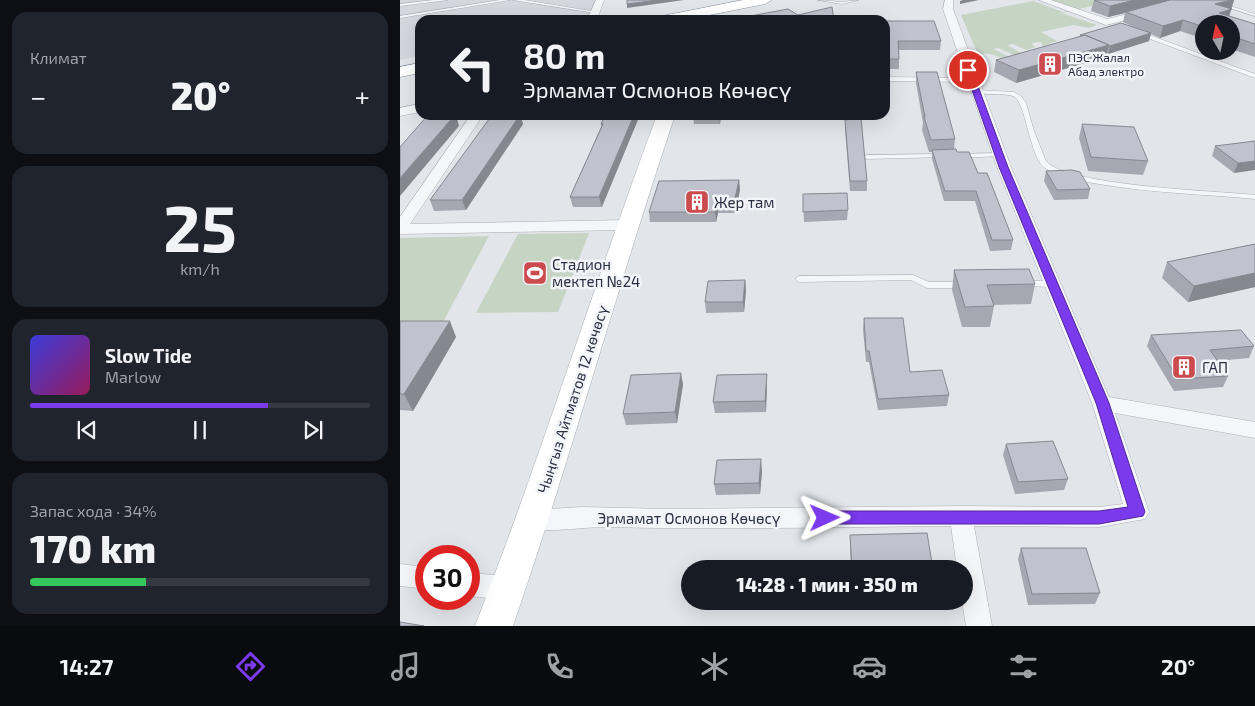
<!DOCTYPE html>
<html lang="ru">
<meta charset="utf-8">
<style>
body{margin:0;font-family:"Exo 2",sans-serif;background:#20242c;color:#f1f3f6;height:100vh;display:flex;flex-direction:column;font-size:19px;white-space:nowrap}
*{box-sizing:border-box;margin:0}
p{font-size:16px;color:#9ea1a6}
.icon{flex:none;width:28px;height:28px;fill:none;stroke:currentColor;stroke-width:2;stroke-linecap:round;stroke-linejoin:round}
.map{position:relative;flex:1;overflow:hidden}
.panel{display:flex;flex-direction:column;gap:12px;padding:12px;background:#0d0f14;width:400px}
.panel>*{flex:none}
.banner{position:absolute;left:15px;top:15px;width:475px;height:105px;border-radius:15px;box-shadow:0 5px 20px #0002;background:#171b24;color:#f1f3f6;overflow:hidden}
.needle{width:32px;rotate:351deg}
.controls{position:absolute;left:795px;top:15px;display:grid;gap:10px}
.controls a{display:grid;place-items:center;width:45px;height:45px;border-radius:50%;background:#171b24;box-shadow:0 5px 20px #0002;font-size:25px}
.speed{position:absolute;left:15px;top:545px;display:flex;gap:10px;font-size:25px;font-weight:700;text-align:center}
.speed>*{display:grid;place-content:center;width:65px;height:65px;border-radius:50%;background:#171b24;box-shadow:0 5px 20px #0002;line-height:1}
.speed .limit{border:8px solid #d22;background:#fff;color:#111}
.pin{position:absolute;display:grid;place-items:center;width:42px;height:42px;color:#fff;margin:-21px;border:2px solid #fff;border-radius:50%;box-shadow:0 1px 5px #0007}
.me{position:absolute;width:55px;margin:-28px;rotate:89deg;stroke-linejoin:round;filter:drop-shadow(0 0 4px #0008)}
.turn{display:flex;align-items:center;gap:18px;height:105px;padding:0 25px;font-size:22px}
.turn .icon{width:65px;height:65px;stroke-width:2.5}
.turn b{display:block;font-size:35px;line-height:42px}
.big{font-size:38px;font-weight:800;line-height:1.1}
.panel .card{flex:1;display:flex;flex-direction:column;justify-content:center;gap:8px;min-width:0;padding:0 18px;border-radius:15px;background:#20242c}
.panel .dial{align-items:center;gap:0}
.dial b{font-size:65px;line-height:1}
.song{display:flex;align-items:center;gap:15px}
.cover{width:60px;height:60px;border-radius:8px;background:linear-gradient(135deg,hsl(240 70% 55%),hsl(330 70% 35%))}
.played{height:5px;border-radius:2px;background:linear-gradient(90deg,#7c3aed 70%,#363941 70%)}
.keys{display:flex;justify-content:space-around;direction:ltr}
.heat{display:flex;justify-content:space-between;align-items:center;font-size:28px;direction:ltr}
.charge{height:8px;border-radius:4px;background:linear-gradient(90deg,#34c759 34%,#363941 0)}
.trip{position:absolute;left:281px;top:560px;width:292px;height:50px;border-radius:25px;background:#171b24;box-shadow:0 5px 20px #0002;font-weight:800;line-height:50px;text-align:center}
.tab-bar{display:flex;height:80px;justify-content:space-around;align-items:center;background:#090b0e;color:#9ea1a6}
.tab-bar .icon{width:35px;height:35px}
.tab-bar .active{color:#7c3aed}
.tab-bar b{font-size:22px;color:#f1f3f6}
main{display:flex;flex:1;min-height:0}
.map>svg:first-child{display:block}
</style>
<main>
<section class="panel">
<div class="card"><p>Климат</p>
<div class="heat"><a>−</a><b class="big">20°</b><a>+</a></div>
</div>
<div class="card dial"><b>25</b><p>km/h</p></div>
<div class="card">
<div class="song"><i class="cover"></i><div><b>Slow Tide</b><p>Marlow</p></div></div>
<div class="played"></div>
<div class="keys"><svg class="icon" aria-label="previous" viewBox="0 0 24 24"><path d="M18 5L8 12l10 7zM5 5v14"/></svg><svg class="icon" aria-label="pause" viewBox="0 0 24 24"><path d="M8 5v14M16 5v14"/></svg><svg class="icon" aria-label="next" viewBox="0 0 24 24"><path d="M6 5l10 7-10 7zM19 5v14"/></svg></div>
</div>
<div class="card"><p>Запас хода · 34%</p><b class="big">170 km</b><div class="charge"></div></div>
</section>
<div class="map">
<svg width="855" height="626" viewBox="0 0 855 626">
<rect width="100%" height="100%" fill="#e2e5ea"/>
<path fill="#d5d7df" d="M0 0H196L187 20H20V56L0 60Z"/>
<path fill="#c6d4c4" d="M650 0H719L661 13 697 25 689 28 673 25 641 32 657 41 643 46 641 42 631 43 635 47 626 50 613 44 607 45 621 53 614 55 598 48 593 49 610 57C597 60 594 51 578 54L561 15 633 1 663 12 673 9Z
M189 233 158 312 76 313 118 234Z
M89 236 43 322 0 323V238Z"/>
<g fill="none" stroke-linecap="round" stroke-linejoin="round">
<defs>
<path id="lane" d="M34 0H48L0 6V4Z
M100 0H110L0 18V16Z
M113 0H124L197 12 195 13Z
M418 0 442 2 459 0 442 4Z
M805 0H812L855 14V16Z
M737 32H741L855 74V78L737 34Z
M485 77 572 78 575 80 572 82 485 81Z
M577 90 614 92 621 96 626 103 634 131 646 161C666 186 818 191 855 195V199C803 194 751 193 699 184 681 181 660 178 645 168 629 157 626 100 613 96 604 93 585 95 575 93V91Z
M599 153 602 155 601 156 559 158 556 156 559 154Z
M544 154 546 155V157L467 159 464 157 467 155Z
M513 275 529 282H564L568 285 564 288H527L511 280 399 282 395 279 399 276Z
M625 281H652L656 284 652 287 622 286 621 284Z"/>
<path id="street" d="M196 0H204L197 20H187Z
M545 0H553V9L611 167 709 397 855 422V438L715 413 749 512 745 519 699 527 574 526 592 626H566L562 601H565V569H557L551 526C435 527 320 530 204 527 182 527 143 534 125 527L121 520 125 513 133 510 182 507 269 509 561 506 699 507 723 504 692 403 597 167 543 9Z
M639 0H651L707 19 748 9 753 12 751 14 706 25Z
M20 104V112L0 116V108Z
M71 115H83L10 224 227 220 232 222 235 225 232 228 227 230 0 234V217Z
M0 564 26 567V589L0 586Z
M69 573 106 576 115 580 119 588 115 596 106 600 69 596Z"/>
<path id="secondary" d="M257 115H275C218 285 171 457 113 626H75C141 457 194 284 257 115Z"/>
<path id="highway" d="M343 0H372L365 4 284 20H255L257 17 262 16Z
M20 63V73L0 77V67Z"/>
</defs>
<use href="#lane" stroke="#abafb8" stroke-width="1"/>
<use href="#street" stroke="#abafb8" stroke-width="1"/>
<use href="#secondary" stroke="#abafb8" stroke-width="1"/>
<use href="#highway" stroke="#8a90a1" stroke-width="1"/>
<use href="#lane" fill="#f5f6f9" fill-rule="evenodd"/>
<use href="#street" fill="#f5f6f9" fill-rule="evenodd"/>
<use href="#secondary" fill="#fff" fill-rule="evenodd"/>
<use href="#highway" fill="#fff" fill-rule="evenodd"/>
</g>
<path fill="#a5a8b0" d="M694 0H834L829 16 855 24V57L831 49V24H804V39L780 31 760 38 751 34 749 41 708 54H706V57L616 83 594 72 596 60 680 37V35L736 28 723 22 725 13 708 17 691 11Z
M485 21 541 41 540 50H498L499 59V69H485Z
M516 72 555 139 554 149 578 173 613 240 611 250 590 251 575 201H544L532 159V152H529L522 130 523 123 516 83Z
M205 115 202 207H173L170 197 201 127V124Z
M293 115H321L320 124H294Z
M121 118 123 124 66 210 34 211 30 200Z
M445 120 467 181V191H450L445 130Z
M682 124 748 161 743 175 688 171 679 138Z
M855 141 834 173 812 156 815 146Z
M646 171 690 189 688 199 654 200 644 181Z
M339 180 340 190 335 213H318L316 222H250L249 212Z
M403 194 448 210 447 220 404 222Z
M855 244V287L788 302 762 278 767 262Z
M554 270 635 284 631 304 593 305 594 306 590 327H562L552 290Z
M345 280 346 291 344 312 306 313 305 302Z
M464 318 510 372 549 395 547 406 478 410 469 362H466L463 329Z
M0 321 56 337 13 411 0 410Z
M751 335 854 346 849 358 817 361 828 376 823 387 774 391 747 346Z
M283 384 277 423 226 425 223 414Z
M367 385 366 412 315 413 313 402Z
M606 444 668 479 664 490 615 494 603 455Z
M362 471 360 494 316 495 314 484Z
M450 535 533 569H451L450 546Z
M621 548 700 593 695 604 628 605 618 559Z"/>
<path fill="#868890" d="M258 0H284L227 8V4Z
M563 0H579L560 4V1Z
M735 0H777L726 12 725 13 708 17 710 6Z
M831 0H834L828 20 815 24V4Z
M783 20 780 31 760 38 763 26Z
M751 33 749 41 708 54 710 46Z
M709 45 706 57 616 83 619 70Z
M55 115H56L59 126 0 196V178Z
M115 115H124L121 118 123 124 66 210 62 200Z
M234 115H240L202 207 199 197Z
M319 115H321L320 124Z
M855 161V170L834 173 838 163Z
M339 180 340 190 335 213 334 203Z
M317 203 318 213 316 222 315 212Z
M855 273V287L788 302 794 286Z
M345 280 346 291 344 312 343 302Z
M50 321 56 337 13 411 4 394Z
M281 373 283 384 277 423 275 412Z
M367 374V385L366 412 365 401Z
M361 459 362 471 360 494 359 483Z"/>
<path fill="#c0c3cd" stroke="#868890" d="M227 0H258L227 4Z
M694 0H735L710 6Z
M770 0H831L815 4 832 9 819 13 855 24V44L831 36V24H804V27L783 20 763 26 726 12Z
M432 7 434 20H329L388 9 398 15Z
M485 21H534L541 41H498L499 59H485Z
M721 23 751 33 710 46H708L709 45 685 35 682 36 680 35Z
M685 35 709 45 619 70 596 60Z
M20 48V62L19 59V55L15 49Z
M516 72H537L555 139 531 140 524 117H525Z
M28 115H55L0 178V147Z
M92 115H120L62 200H30Z
M205 115H234L199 197H170L203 124H201Z
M461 118 467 181H450L445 120Z
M682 124 734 127 748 161 691 157Z
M855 141V161L838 163 815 146Z
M556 149 557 152H569L578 173H587L613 240H592L576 191H545L532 150Z
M672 170 680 172 690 189 657 190 646 171Z
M339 180 334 203H317L315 212H249L259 181Z
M447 193 448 210 403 212V194Z
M855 244V273L794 286 767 262Z
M629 269 635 284 587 285 594 306 565 307 554 270Z
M345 280 343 302H305L308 281Z
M464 318H503L510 372 542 370 549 395 478 399 469 351H466Z
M0 321H50L4 394H0Z
M841 330 854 346 810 350 828 376 778 379 751 335Z
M281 373 275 412 223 414 231 375Z
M367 374 365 401 313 402 317 375Z
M653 441 668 479 618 482 606 444Z
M361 459 359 483 314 484 317 460Z
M527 533 533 569H452L450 535Z
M621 548H686L700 593 632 594Z
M0 622 24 626H0Z"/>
<path fill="#7c3aed" stroke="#51269a" d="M568 68 572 70 608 167 709 403 745 512 743 516 699 524H425L419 522 417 518 419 513 425 511H699L728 507 696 403 599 167 565 70Z"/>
<defs>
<symbol id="building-square" viewBox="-11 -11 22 22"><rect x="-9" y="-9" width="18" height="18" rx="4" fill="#cc4b4f" stroke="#f2f4f8"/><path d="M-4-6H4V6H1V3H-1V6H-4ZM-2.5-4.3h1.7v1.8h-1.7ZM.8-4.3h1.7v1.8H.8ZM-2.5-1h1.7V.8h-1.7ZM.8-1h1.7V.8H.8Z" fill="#fff"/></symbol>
<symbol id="stadium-square" viewBox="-11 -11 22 22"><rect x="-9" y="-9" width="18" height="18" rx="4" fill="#cc4b4f" stroke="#f2f4f8"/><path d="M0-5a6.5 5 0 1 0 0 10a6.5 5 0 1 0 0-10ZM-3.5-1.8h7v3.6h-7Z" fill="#fff"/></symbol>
</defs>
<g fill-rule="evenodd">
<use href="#building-square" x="636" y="50" width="28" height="28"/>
<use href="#building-square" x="283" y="188" width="28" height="28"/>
<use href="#stadium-square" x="121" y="259" width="28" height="28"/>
<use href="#building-square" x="770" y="353" width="28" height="28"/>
</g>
<g text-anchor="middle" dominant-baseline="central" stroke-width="5" stroke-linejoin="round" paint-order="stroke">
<g font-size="12" fill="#2b3042" stroke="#f2f4f8" text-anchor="start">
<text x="668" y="57">ПЭС Жалал<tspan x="668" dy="14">Абад электро</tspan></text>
</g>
<g font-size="15" fill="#2b3042" stroke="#f2f4f8" text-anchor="start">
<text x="314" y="202">Жер там</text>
<text x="152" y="264">Стадион<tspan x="152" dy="17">мектеп №24</tspan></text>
<text x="802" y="367">ГАП</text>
</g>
<g font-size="15" fill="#2b3042" stroke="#f2f4f8">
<text transform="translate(172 399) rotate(-72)">Чыңгыз Айтматов 12 көчөсү</text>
<text x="289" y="518">Эрмамат Осмонов Көчөсү</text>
</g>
</g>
</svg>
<div class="controls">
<a><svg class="needle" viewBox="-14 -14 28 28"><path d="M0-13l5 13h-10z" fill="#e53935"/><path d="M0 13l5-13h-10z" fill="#9ea1a6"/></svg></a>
</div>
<div class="speed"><div class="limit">30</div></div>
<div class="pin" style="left:568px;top:70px;background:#d93025"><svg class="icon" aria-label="arrive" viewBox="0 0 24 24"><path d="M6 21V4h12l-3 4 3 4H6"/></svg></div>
<svg class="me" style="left:425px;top:518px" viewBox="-20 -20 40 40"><path d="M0-17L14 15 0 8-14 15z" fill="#7c3aed" stroke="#fff" stroke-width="4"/></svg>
<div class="trip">14:28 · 1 мин · 350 m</div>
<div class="banner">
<div class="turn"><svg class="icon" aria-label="left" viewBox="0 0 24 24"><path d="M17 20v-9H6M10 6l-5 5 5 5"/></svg><div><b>80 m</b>Эрмамат Осмонов Көчөсү</div></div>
</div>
</div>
</main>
<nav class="tab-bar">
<b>14:27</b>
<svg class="icon active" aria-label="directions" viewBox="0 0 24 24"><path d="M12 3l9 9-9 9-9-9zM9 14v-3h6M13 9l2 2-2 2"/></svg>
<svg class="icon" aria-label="music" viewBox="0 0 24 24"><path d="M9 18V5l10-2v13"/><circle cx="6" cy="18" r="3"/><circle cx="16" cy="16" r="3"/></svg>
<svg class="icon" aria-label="phone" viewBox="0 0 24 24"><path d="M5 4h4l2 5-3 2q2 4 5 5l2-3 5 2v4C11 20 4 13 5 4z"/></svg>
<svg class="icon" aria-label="climate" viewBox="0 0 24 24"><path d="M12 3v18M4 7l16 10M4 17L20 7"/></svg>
<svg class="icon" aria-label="car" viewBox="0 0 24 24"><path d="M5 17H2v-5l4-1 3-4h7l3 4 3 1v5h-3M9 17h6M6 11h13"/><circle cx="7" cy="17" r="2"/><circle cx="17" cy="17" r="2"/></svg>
<svg class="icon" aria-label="filters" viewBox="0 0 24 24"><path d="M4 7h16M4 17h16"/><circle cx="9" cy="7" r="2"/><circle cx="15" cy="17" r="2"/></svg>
<b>20°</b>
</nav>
